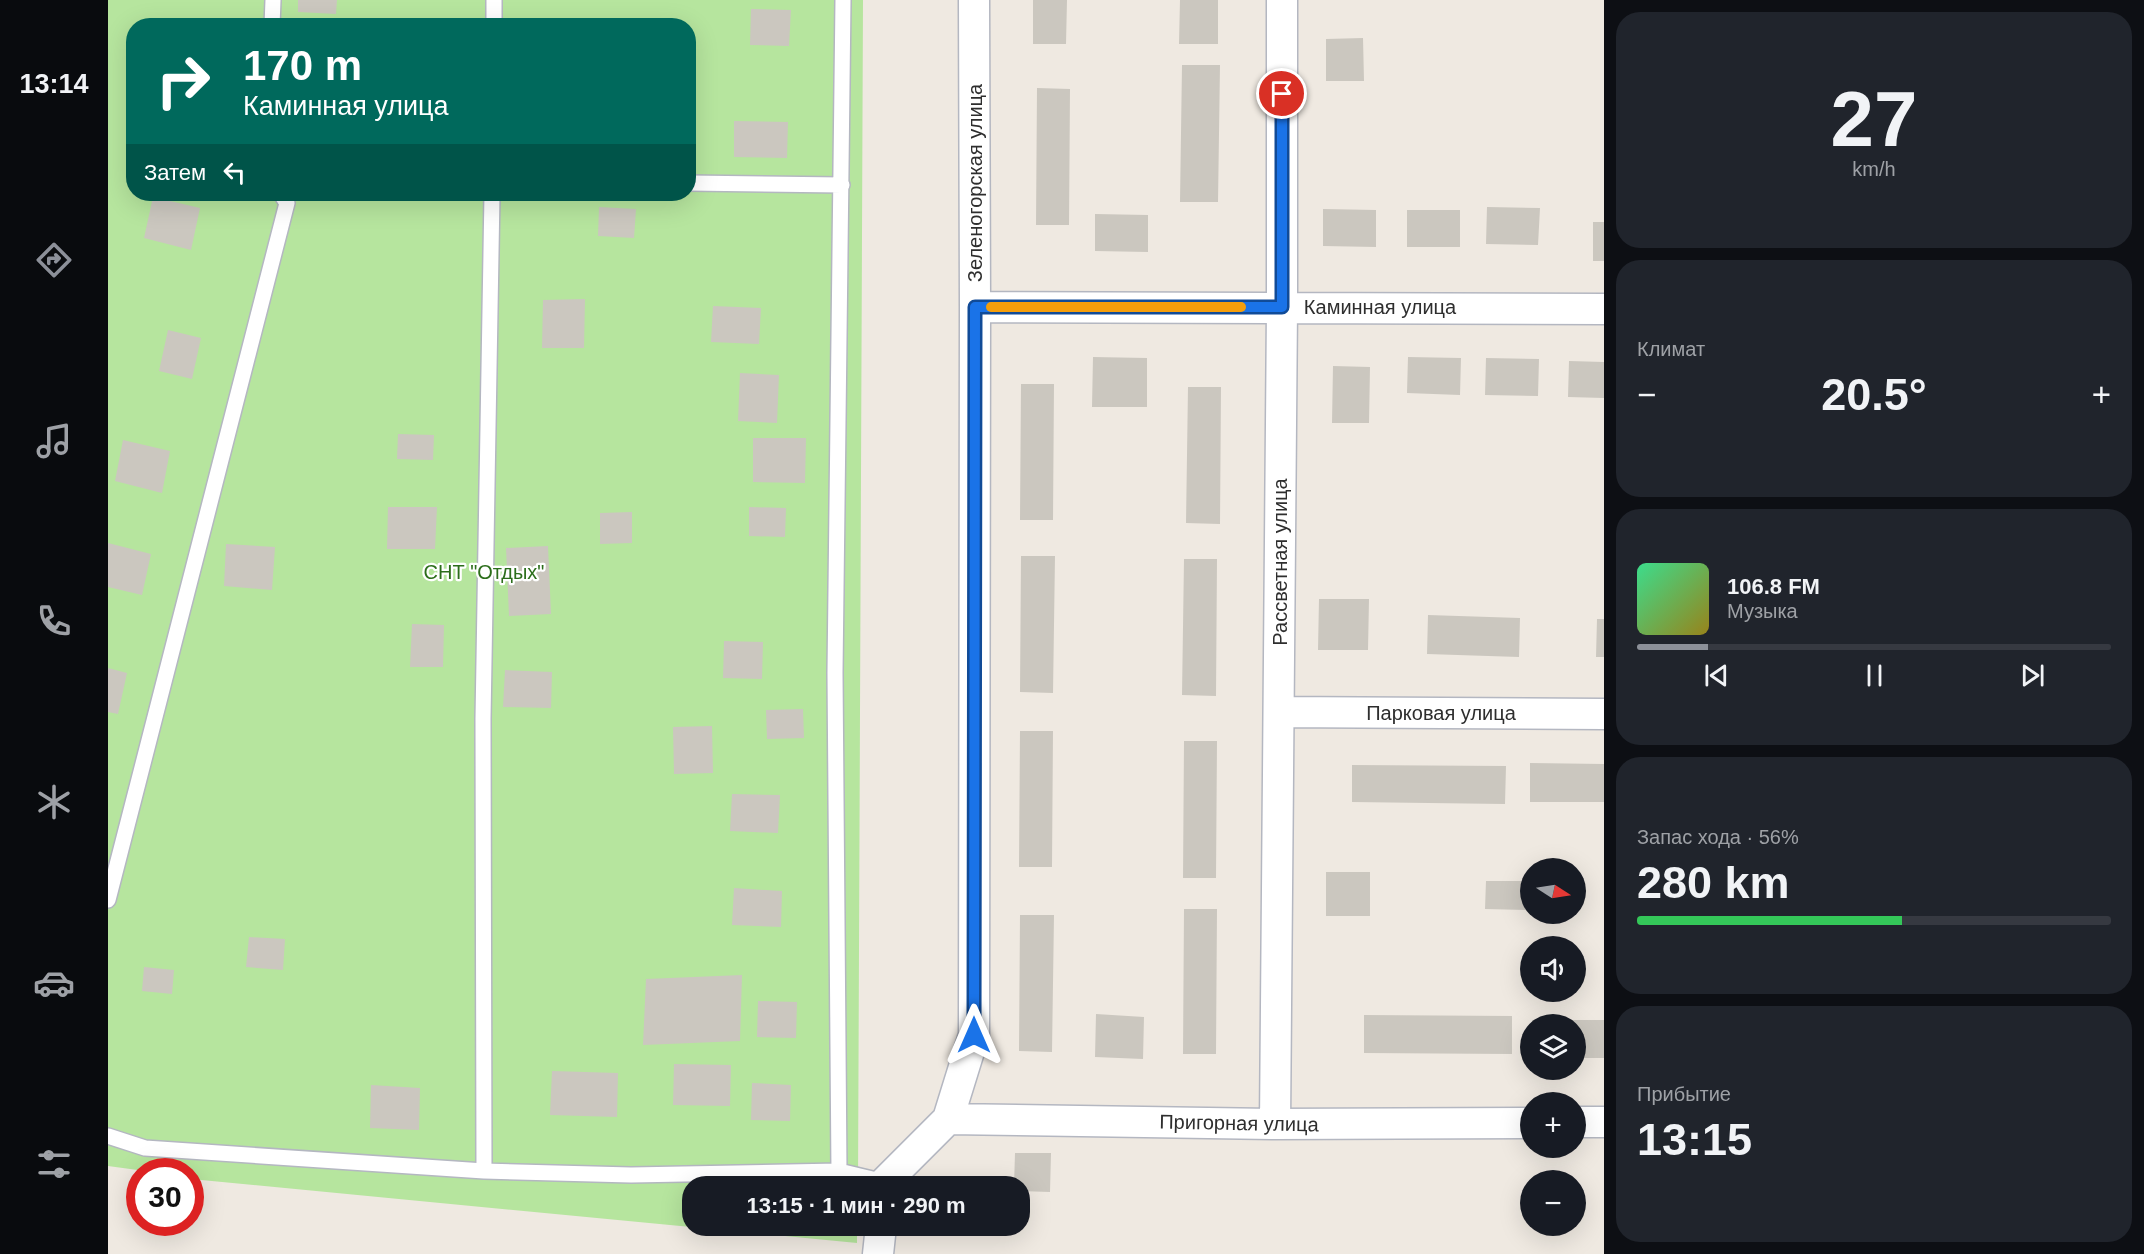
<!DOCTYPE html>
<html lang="ru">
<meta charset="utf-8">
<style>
body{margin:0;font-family:Arial,sans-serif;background:#20242c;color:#f1f3f6;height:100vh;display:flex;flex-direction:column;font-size:22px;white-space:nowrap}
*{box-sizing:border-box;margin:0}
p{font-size:20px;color:#9ea1a6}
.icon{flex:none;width:33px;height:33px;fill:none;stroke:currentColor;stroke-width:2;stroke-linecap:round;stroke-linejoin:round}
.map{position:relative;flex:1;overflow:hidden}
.side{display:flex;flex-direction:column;gap:12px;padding:12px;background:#0d0f14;width:540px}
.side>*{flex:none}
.top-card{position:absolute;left:18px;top:18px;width:570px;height:183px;border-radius:24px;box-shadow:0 6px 24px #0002;background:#00695c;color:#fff;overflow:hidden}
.needle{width:39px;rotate:102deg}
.buttons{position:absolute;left:1412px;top:858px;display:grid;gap:12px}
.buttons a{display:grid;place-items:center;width:66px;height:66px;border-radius:50%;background:#171b24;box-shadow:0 6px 24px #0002;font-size:30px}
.speed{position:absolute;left:18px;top:1158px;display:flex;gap:12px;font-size:30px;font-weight:700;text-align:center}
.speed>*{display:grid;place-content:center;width:78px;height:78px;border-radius:50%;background:#171b24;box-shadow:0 6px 24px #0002;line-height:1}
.speed .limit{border:9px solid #d22;background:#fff;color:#111}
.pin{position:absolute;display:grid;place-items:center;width:51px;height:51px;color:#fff;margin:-26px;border:3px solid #fff;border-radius:50%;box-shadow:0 2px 6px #0007}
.me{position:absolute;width:66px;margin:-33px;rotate:0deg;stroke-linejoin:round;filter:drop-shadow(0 0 4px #0008)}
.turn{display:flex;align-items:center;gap:21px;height:126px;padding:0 18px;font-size:27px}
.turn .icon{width:78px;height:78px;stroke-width:2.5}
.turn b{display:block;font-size:42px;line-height:51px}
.then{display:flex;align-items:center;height:57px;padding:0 18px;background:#0003;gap:12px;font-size:22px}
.big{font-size:45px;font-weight:800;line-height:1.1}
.side .widget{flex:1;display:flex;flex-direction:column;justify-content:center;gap:9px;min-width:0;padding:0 21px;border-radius:24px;background:#20242c}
.side .dial{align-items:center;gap:0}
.dial b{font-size:78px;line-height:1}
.song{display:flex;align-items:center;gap:18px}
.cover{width:72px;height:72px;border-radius:9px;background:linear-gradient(135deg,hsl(150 70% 55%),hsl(50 70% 35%))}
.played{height:6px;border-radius:3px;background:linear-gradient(90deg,#8c9099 15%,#363941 15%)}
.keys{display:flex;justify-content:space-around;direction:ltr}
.heat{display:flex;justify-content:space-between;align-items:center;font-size:33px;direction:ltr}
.charge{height:9px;border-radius:4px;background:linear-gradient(90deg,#34c759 56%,#363941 0)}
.trip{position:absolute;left:574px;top:1176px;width:348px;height:60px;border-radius:24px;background:#171b24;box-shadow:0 6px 24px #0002;font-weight:800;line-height:60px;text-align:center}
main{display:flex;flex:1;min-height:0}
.menu{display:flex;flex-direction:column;width:108px;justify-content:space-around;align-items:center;background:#090b0e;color:#9ea1a6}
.menu .icon{width:42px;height:42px}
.menu .current{color:#8c9099}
.menu b{font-size:27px;color:#f1f3f6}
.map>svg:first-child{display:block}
</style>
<main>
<nav class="menu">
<b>13:14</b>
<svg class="icon current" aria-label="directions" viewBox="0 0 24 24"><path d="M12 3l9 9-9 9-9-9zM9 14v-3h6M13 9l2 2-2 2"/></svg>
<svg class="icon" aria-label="music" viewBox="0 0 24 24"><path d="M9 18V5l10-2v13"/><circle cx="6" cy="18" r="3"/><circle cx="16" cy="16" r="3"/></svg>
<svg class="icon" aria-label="phone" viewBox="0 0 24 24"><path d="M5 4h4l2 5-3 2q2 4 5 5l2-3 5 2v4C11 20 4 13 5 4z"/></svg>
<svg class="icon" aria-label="climate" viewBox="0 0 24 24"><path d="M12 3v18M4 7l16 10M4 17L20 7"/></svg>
<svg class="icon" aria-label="car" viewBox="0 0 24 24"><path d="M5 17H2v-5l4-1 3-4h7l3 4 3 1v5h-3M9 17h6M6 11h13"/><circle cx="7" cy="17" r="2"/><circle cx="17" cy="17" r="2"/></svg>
<svg class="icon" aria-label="filters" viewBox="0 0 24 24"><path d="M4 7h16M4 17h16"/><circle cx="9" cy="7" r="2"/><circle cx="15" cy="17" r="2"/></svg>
</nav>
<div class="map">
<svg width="1496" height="1254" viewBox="0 0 1496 1254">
<rect width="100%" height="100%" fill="#efe9e1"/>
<path fill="#b6e59e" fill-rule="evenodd" d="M0 0H755L750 1186H585V1226H749V1243L83 1179 82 1172 37 1171 0 1166ZM26 26H580V194H26Z"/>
<path fill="#cbc7bf" d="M190 0H229L228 14 190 12Z
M925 0H959L958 44H925Z
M1072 0H1110V44H1071Z
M643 9 683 10 681 46 642 45Z
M1255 38 1256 81H1218V39Z
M1074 65H1112L1110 202H1072Z
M929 88 962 89 961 225H928Z
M626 121 680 122 679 158 626 157Z
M45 197 92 208 83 250 36 238Z
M491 207 528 209 526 238 490 236Z
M1379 207 1432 208 1430 245 1378 244Z
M1215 209 1268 210V247L1215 246Z
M1299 210H1352V247H1299Z
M987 214 1040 215V252L987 251Z
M1485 222H1496V261H1485Z
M477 299 476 348H434L435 300Z
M605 306 653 308 651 344 603 342Z
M60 330 93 338 84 379 51 371Z
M985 357 1039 358V407H984Z
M1300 357 1353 358 1352 395 1299 393Z
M1378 358 1431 359 1430 396 1377 395Z
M1461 361 1496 362V398L1460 397Z
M1225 366 1262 367 1261 423H1224Z
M632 373 671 375 669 423 630 421Z
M913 384H946L945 520H912Z
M1080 387H1113L1112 524 1078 523Z
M290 434 326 435 325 460 289 459Z
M645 438H698L697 483 645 482Z
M15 440 62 451 54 493 7 481Z
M280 507H329L327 549H279Z
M641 507 678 508 677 537 641 536Z
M524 512V543L492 544V513Z
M0 543 43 554 34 595 0 587Z
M118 544 167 547 164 590 116 586Z
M440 546 443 614 401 616 398 548Z
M913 556H947L945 693 912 692Z
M1076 559H1109L1108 696 1074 695Z
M1211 599H1261L1260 650H1210Z
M1320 615 1412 618 1411 657 1319 654Z
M1489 619H1496V657H1488Z
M304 624 336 625 335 667H302Z
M616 641 655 642 654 679 615 678Z
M0 668 19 673 10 714 0 712Z
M397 670 444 672 443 708 395 707Z
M695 709 696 738 659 739 658 710Z
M604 726 605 773 566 774 565 727Z
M912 731H945L944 867H911Z
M1076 741H1109L1108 878H1075Z
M1422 763 1496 764V802H1422Z
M1244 765 1398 766 1397 804 1244 802Z
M624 794 672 795 670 833 622 831Z
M1218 872H1262V916H1218Z
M1378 881H1420L1419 910 1377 909Z
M626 888 674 891 673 927 624 925Z
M1076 909H1109L1108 1054H1075Z
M912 915H946L944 1052 911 1051Z
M141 937 177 939 175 970 138 967Z
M36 967 66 970 64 994 34 991Z
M634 975 632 1041 535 1045 538 979Z
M650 1001 689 1002 688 1038 649 1037Z
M988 1014 1036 1017 1035 1059 987 1057Z
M1256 1015 1404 1016V1054L1256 1053Z
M1424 1020H1496V1058H1467V1024H1424Z
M566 1064 623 1065 622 1106 565 1105Z
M444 1071 510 1073 509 1117 442 1115Z
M644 1083 683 1085 682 1121 643 1120Z
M263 1085 312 1088 311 1130 262 1128Z
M907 1153H943L942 1192 912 1191V1186H906Z"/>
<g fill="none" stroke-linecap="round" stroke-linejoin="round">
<defs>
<path id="service" d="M164 26 165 0
M386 26V0
M580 183 734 185
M0 900 179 203 173 194
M0 1136 37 1148 376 1171 523 1175 731 1171 727 673 735 0
M376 1171 375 719 384 194
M731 1171 777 1182"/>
<path id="minor" d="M867 307 1496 309
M1171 712 1496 714
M840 1119 1167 1124 1422 1123
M1467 1122H1496
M1167 1124 1174 307V0
M776 1186 777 1182 840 1119 866 1035 867 307 866 0
M770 1254 773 1226"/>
</defs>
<use href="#service" stroke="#b4b7c1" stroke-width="18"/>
<use href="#minor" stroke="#b4b7c1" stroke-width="33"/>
<use href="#service" stroke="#fff" stroke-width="15"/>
<use href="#minor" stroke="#fff" stroke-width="30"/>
</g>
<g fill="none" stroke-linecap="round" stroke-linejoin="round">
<defs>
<path id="route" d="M866 1035 867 307H1174V94"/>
</defs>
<use href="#route" stroke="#114b97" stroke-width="15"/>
<use href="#route" stroke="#1a73e8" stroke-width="10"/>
<path stroke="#f59e0b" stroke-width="10" d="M883 307H1133"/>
</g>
<g text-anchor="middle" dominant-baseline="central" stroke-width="4.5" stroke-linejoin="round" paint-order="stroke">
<g font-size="20" fill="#2e2e2e" stroke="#fff">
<text transform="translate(867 183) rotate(-90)">Зеленогорская улица</text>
<text x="1272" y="307">Каминная улица</text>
<text transform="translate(1172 562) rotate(-90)">Рассветная улица</text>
<text x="1333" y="713">Парковая улица</text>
<text transform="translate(1131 1123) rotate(1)">Пригорная улица</text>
</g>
<g font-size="20" fill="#2c6e1b" stroke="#fff">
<text x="376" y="572">СНТ "Отдых"</text>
</g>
</g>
</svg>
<div class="buttons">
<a><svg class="needle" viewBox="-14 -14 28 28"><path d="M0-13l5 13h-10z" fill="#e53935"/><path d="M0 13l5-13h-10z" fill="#9ea1a6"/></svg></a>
<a><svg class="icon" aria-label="sound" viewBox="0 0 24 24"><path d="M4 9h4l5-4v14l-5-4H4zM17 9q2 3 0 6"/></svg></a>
<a><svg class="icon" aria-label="layers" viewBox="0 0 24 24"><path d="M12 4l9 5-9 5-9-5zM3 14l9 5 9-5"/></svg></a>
<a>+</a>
<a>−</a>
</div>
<div class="speed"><div class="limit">30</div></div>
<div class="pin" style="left:1174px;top:94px;background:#d93025"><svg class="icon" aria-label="arrive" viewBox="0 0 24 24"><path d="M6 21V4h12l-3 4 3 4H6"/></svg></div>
<svg class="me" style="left:866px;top:1035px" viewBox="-20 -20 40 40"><path d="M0-17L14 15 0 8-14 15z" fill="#1a73e8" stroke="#fff" stroke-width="4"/></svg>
<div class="trip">13:15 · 1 мин · 290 m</div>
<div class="top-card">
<div class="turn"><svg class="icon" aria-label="right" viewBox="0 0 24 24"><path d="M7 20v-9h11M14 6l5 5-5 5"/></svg><div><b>170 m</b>Каминная улица</div></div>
<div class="then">Затем<svg class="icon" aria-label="left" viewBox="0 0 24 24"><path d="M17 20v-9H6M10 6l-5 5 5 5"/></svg></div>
</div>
</div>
<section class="side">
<div class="widget dial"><b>27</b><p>km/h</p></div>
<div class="widget"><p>Климат</p>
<div class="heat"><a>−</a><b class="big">20.5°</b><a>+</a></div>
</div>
<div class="widget">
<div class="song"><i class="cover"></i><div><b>106.8 FM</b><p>Музыка</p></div></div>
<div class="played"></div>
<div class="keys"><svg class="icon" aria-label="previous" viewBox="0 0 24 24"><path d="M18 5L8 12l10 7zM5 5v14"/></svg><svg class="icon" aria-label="pause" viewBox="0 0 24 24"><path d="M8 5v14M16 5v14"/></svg><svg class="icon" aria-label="next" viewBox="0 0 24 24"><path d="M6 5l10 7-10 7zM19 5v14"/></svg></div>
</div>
<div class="widget"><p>Запас хода · 56%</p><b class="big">280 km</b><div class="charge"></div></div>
<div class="widget"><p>Прибытие</p><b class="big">13:15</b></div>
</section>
</main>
